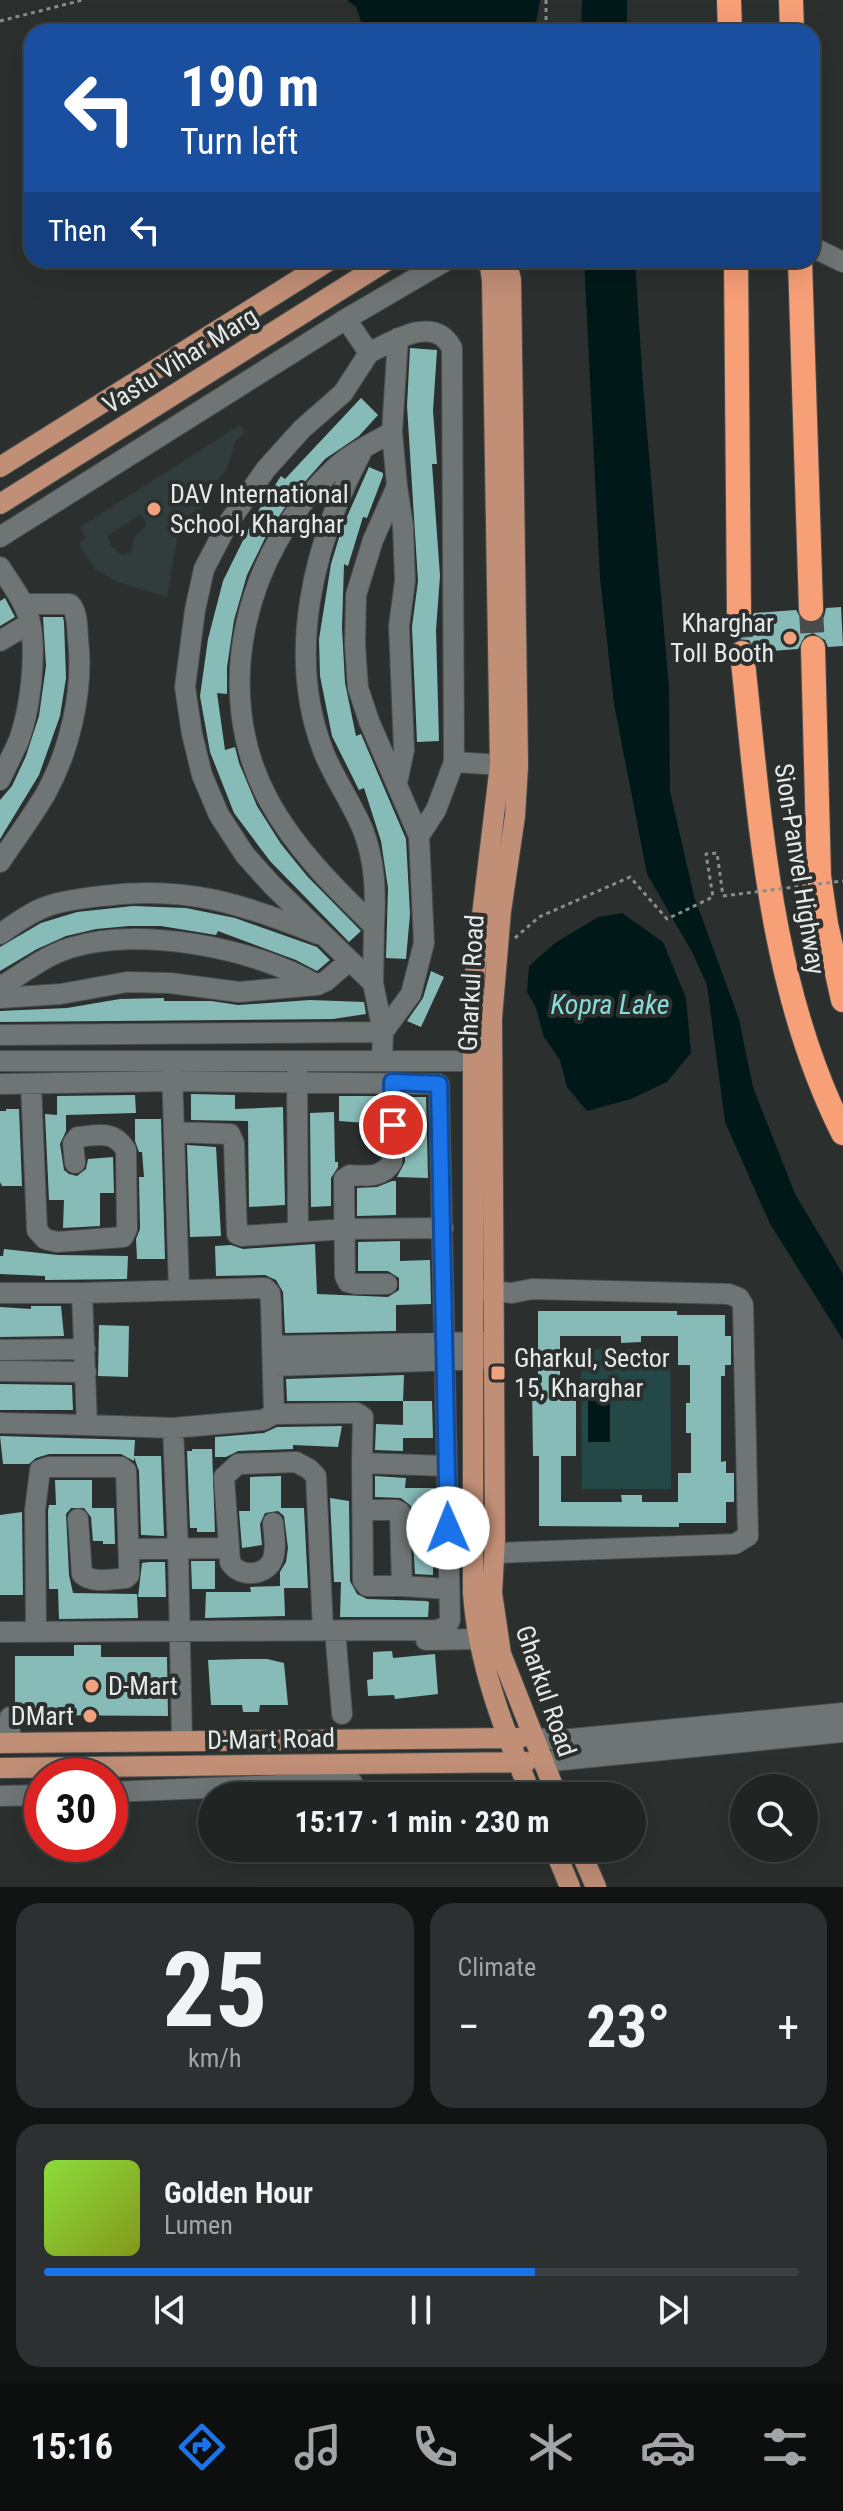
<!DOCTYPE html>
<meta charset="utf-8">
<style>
body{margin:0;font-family:"Roboto Condensed",sans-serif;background:#2d3030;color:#f1f3f6;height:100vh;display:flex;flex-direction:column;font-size:30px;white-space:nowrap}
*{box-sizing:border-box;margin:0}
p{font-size:26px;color:#a2a4a6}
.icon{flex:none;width:44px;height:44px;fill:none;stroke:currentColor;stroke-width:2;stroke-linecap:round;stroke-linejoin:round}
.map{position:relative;height:1887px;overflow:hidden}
.details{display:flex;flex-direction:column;gap:16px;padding:16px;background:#121413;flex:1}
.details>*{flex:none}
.hud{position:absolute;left:24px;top:24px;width:796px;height:244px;border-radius:24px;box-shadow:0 8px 32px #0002,0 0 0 2px #3d4141;background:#1a4fa0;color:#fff;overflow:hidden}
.controls{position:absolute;left:730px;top:1774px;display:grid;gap:16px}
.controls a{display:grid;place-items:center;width:88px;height:88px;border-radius:50%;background:#202423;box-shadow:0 8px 32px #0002,0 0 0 2px #3d4141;font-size:40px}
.speed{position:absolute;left:24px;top:1758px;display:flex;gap:16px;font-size:40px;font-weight:700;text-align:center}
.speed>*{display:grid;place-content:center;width:104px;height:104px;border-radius:50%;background:#202423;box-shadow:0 8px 32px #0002,0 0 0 2px #3d4141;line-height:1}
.speed .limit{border:12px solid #d22;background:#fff;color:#111}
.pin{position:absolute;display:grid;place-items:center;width:68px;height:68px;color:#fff;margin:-34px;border:4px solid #fff;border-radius:50%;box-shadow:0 2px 8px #0007}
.me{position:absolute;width:88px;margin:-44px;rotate:359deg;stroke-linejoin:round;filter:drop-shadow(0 0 6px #0008)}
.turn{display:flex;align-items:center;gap:28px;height:168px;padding:0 24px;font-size:36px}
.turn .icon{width:104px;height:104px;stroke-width:2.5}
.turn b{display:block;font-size:56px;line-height:68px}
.then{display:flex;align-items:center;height:76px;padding:0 24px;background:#0003;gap:16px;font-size:30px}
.big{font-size:60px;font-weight:700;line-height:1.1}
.details .tile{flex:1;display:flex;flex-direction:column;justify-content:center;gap:12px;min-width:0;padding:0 28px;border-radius:24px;background:#2d3030}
.details .dial{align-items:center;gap:0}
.dial b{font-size:104px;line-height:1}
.song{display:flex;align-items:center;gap:24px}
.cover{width:96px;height:96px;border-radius:12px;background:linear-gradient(135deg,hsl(90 70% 55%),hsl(70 70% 35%))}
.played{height:8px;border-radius:4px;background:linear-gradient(90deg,#1a73e8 65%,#3d4141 65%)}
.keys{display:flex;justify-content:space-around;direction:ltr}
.heat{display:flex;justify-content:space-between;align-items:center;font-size:44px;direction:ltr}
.details .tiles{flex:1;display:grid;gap:16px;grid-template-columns:1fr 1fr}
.tile:last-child{grid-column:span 2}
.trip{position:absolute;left:198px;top:1782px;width:448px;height:80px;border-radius:40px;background:#202423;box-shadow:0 8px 32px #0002,0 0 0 2px #3d4141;font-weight:700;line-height:80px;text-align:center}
.dock{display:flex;height:128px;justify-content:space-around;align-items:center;background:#0d0e0e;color:#a2a4a6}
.dock .icon{width:56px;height:56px}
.dock .selected{color:#1a73e8}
.dock b{font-size:36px;color:#f1f3f6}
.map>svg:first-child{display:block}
</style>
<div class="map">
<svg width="843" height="1887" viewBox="0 0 843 1887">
<rect width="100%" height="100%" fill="#2b302f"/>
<path fill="#303d3c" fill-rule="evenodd" d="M240 425 246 432 236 440 227 469 203 497 208 504 180 520 167 597 118 582 95 569 79 544 86 538 80 527ZM140 514 145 520 146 526 134 537 131 552 122 555 112 547 107 536Z"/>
<path fill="#244846" d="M581 1349H670L671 1489H582Z"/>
<path fill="#001918" d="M347 0H540V1L534 32H365L356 7Z
M582 0H627V32H581Z
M584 260H635L643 385 669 688 670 791 694 896 739 1019 753 1087 795 1194 843 1274V1340L770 1224 725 1122 707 985 692 952 647 874 614 704 600 578Z
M622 913 663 942 686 998 691 1053 667 1082 631 1099 587 1111 567 1087 560 1060 544 1037 536 1008 527 992 529 966 555 943 598 917Z
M588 1394H610V1442H588Z"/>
<path fill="#87bbb8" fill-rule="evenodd" d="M410 348 437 350 433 411 437 464H432L440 576 436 630 439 741 417 742 412 627 418 581 407 406Z
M361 398 378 415 359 436 325 459 294 494 267 534 247 575 234 620 227 667V694L217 693 225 750 235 747 239 763 257 806 281 844 307 876 361 931 349 942 270 861 234 813 210 752 200 696 208 639 223 581 255 516 281 476 285 479Z
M369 467 383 473V476L367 518 363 517 348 566 344 564 342 628 345 683 356 736 361 734 406 839 410 914 406 959 386 958 388 888 381 841 364 788 359 790 332 736 320 676 319 639 331 564 342 528Z
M5 598 15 617 0 626V601Z
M841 607 843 646 828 647 825 640 813 633 805 636 798 649 757 652 749 640 737 639 736 628 747 626 754 613 796 610 803 622 812 624 824 617 826 608Z
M43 617H63L64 622 66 678 60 716 39 775 0 839V800L12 786 26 756 39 716 46 666Z
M133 906 186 908 235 918 317 947 330 960 317 971 296 960 218 931 216 935 161 926H129L96 929 66 936 37 949 0 971V947L41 923 77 912Z
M431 971 444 977 421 1027 407 1021 423 998Z
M164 998V1001H211L238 1005 310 1000 364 1002 366 1014 333 1019 0 1022V1011L67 1008 120 999Z
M191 1094 235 1095V1109L283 1107 285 1205 249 1207 248 1121 191 1120Z
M135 1095 136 1113 66 1115V1131L60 1144 64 1170 69 1174 77 1176 86 1169 88 1159 113 1157 114 1193H100V1226L63 1228 64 1200H49L45 1114 57 1115V1096Z
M339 1096H379V1124L339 1121Z
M405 1097H426L428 1178 397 1177 405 1162Z
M6 1109H19L22 1186H2L0 1182V1111H6Z
M334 1112 335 1162H338V1167L331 1178V1206L311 1207 310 1113Z
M135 1119H161L165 1259H137L136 1239 140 1229 139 1177H144L142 1152H139L135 1141Z
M187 1145 216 1147 221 1236 190 1237Z
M392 1181H396V1215L357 1216V1188L377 1187Z
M400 1241V1261L430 1260 431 1304 396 1305V1331L285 1333 283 1292 276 1280 265 1275 216 1276 215 1246 231 1245 243 1249 315 1244 317 1294 388 1297 399 1290V1278L388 1271H358V1242Z
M4 1249 58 1255 128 1256 127 1279 45 1280V1276L0 1274V1256H3Z
M31 1306H61L64 1336 0 1337V1307L31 1309Z
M538 1311H677V1315H725V1336H731V1365H725V1376H721V1462L726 1461V1473H734V1502H726V1523H679V1527L539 1526V1456H533L532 1385H538ZM560 1336H621V1343L641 1342V1336H678V1365H690V1403H686V1433H691V1473H678V1502H642V1495H621L622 1502H561V1456H576V1386H560Z
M99 1325 129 1326 128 1377 98 1376Z
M404 1375 403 1401H432L433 1438H403V1451L375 1450 376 1424 403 1425V1401H287L286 1379Z
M0 1384 72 1385 73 1410H0Z
M342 1426 338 1447 293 1445V1449L238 1451 226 1457H215V1437L264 1433 277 1427Z
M0 1436 135 1440 134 1456H161L164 1536 141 1535 139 1471 134 1457V1461L121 1454H49L36 1458 29 1464H3Z
M192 1449H212L215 1532H197V1528H190L187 1451H192Z
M281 1476V1508H304L308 1588H284L285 1616 205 1618 206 1592H251L250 1587 280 1586V1572L286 1562 288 1548 284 1516 278 1511 265 1513 260 1524 262 1545 242 1548 239 1511H250V1477Z
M375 1476 406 1478 405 1488H434L433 1575 415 1574 411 1506 401 1498 375 1497Z
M55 1480H92V1508H114L115 1544H103V1541H93L91 1517 84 1508H71L66 1514 69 1575 73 1593 137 1594 138 1618 59 1619 58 1589H49L48 1511 49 1505H56Z
M330 1498 349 1501 350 1581 357 1594 367 1599 426 1601 429 1602 428 1617H340L341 1582H334Z
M22 1512 23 1595H0V1515Z
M191 1561H215V1589H192Z
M149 1562H165L166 1597H138L142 1563Z
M74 1645H101V1657H167L168 1716 23 1715 15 1705V1656H74Z
M392 1651 393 1658 435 1654 438 1694 395 1699 394 1695 368 1696 367 1680 373 1679V1652Z
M242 1659H267L284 1663 288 1705H260L259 1712H243L242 1705H211L208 1660Z"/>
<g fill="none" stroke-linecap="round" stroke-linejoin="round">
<path stroke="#474c4b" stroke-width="24" stroke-dasharray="24 12" stroke-linecap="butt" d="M811 609 813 648
M739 614 742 653"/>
<defs>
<path id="minor" d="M812 247 843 262
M346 319 369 353C393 341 434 314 452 348L454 762 436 810 419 836
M369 353 343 393 302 429 266 469 227 525 204 569 195 610 185 687 192 734 202 775 219 815 245 855 272 885 373 983 383 1032 382 1061
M361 453C314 542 285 655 324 753 335 780 352 803 363 830 375 861 376 892 374 926
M397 486 403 526 405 581 399 626 404 750 397 783
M0 537 346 319 447 260
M0 567C11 584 25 602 30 622 37 654 30 710 19 740 13 754 6 767 0 780
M0 641 30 623
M454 762 518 766
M0 862C15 840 31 818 45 795 70 750 84 690 78 639 77 627 78 612 70 604H23
M0 934C15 924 30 912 48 906 65 900 84 898 102 896 187 885 241 904 318 934
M373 983 374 926C335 888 296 850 269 801 209 691 246 550 335 468 351 453 373 443 392 432
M0 987C24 973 44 956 70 948 140 926 255 948 317 985L326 981 349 961
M0 998 61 994 127 982 170 983 239 992 317 985
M383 1032 411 994 424 943 419 836 369 721 358 688 355 645 356 595 373 540 397 486 392 432 398 338
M0 1035 383 1032
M0 1061H488
M172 1070 179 1290
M297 1072 298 1232
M0 1084 173 1081 439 1084 450 1620 447 1626 437 1630 0 1632
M31 1084 37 1230 45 1239 57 1242 123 1237 127 1229 126 1150C114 1130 99 1135 78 1137L73 1143 75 1163
M174 1132 230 1134 234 1143 237 1234 242 1236 345 1229 443 1228
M387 1284H356L348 1282 345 1276 344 1179 350 1175C366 1176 383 1178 392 1162V1082
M265 1288 270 1293 271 1305 274 1414 263 1420 173 1428 87 1425 82 1293Z
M476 1290 512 1293 532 1289 729 1294 739 1298 743 1305 748 1536 735 1544 495 1553
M0 1293H82
M272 1346 488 1342
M0 1350 85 1349
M273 1366 489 1359
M0 1371 86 1372
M274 1414 357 1413 363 1417 362 1463
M0 1423 87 1425
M173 1428 178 1548 182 1740
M363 1510H396L400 1512 402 1586H367L363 1581 362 1463 447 1466
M273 1523C274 1534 277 1551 272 1561 264 1577 238 1577 230 1562L224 1477 238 1464 296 1462 309 1469 316 1476 323 1630
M129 1549 229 1548
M402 1586 448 1589
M36 1632 35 1510 40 1470 49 1467H121L126 1471 129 1565V1575L126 1578C112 1579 93 1584 82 1574L78 1519
M426 1640 478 1639
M336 1642 342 1714
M10 1717V1743
M533 1738 560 1740 843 1713
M542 1762 843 1732
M110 1792 352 1782
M0 1796 42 1795"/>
<path id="major" d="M489 260 492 280 500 765 474 982 473 1017V1593C478 1664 504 1731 532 1796
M506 260 511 280 518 766 515 816 501 911 492 1018 495 1539 492 1593 501 1654 557 1796
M0 467 330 260
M0 504 388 260
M0 1743 520 1738
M0 1768 526 1762
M554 1848 570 1887
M579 1848 596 1887"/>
<path id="highway" d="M729 0 730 32
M791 0 792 32
M736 260 739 614
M800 260 811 609
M813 648 819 876 826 924 843 1000
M742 653C760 815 768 984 843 1133"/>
</defs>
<use href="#minor" stroke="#4a4e4d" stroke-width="22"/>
<use href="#major" stroke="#4a4e4d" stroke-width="22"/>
<use href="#highway" stroke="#4a4e4d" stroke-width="26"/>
<path stroke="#898d8c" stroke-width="3" stroke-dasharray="4 4" stroke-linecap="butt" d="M546 0V32
M0 21 83 0
M515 938 539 917 630 877 667 919 713 897 706 854 717 853 723 896"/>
<use href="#minor" stroke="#6f7575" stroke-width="20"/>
<use href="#major" stroke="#c18e76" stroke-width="20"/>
<use href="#highway" stroke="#f79f77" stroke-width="24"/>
<path stroke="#898d8c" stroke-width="3" stroke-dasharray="4 4" stroke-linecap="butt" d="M723 896 843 881"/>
</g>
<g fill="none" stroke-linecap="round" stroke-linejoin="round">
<defs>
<path id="route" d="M393 1125 392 1082 439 1084 448 1528"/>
</defs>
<use href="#route" stroke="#114b97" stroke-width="20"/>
<use href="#route" stroke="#1a73e8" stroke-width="14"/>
</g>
<g fill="#f1a17d" stroke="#2b302f" stroke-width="3">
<circle cx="154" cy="509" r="8"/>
<circle cx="790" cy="638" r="8"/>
<rect x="490" y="1365" width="16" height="16" rx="4"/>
<circle cx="92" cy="1686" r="8"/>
<circle cx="90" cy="1716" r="8"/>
</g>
<g text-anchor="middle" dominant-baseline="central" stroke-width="8" stroke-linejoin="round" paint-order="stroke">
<g font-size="26" fill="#e5e9e8" stroke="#2b302f">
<text transform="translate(180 360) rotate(-32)">Vastu Vihar Marg</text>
<text transform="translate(800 869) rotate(81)">Sion-Panvel Highway</text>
<text transform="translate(471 983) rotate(-87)">Gharkul Road</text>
<text transform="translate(546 1691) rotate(71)">Gharkul Road</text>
<text transform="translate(271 1739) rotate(-1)">D-Mart Road</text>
</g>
<g font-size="26" fill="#e5e9e8" stroke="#2b302f" text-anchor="start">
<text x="170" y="494">DAV International<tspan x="170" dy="30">School, Kharghar</tspan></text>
<text x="774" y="623" text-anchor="end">Kharghar<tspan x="774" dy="30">Toll Booth</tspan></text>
<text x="514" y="1358">Gharkul, Sector<tspan x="514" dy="30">15, Kharghar</tspan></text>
<text x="108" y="1686">D-Mart</text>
<text x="74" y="1716" text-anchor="end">DMart</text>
</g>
<g font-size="28" font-style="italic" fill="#85dcd8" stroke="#2b302f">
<text x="610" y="1004">Kopra Lake</text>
</g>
</g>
</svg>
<div class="controls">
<a><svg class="icon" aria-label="search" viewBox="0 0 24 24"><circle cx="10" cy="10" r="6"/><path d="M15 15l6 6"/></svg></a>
</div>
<div class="speed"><div class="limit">30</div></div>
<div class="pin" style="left:393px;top:1125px;background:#d93025"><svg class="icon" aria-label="arrive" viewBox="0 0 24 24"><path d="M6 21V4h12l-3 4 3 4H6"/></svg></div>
<svg class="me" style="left:448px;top:1528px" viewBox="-20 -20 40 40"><circle r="19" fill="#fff"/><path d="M0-13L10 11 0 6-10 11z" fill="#1a73e8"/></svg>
<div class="trip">15:17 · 1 min · 230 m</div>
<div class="hud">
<div class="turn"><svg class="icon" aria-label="left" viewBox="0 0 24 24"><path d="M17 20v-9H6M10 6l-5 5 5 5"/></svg><div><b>190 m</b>Turn left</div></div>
<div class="then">Then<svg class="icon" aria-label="left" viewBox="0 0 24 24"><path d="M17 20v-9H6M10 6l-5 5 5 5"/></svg></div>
</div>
</div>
<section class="details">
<div class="tiles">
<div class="tile dial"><b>25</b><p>km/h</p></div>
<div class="tile"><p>Climate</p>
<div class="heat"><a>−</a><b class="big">23°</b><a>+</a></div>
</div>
<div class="tile">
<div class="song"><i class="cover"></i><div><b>Golden Hour</b><p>Lumen</p></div></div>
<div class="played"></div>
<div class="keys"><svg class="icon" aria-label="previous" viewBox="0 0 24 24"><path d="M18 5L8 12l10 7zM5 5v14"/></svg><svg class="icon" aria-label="pause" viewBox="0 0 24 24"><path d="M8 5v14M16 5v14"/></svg><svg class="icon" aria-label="next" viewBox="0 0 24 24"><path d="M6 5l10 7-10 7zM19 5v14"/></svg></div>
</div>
</div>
</section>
<nav class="dock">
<b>15:16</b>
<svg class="icon selected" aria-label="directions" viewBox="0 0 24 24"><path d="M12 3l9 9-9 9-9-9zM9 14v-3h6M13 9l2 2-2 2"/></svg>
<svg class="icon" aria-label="music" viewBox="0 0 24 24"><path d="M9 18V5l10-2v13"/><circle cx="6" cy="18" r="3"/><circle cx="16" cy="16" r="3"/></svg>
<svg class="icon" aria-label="phone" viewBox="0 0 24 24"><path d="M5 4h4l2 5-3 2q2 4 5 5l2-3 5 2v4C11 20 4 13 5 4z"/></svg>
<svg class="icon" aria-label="climate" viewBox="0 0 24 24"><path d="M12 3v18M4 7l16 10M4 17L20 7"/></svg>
<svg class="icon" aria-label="car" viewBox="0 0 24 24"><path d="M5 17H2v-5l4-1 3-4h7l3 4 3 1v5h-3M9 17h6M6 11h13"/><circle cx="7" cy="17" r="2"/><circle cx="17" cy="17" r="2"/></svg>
<svg class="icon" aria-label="filters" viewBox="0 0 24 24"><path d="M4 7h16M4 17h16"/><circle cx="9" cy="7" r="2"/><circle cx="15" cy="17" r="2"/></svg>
</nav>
